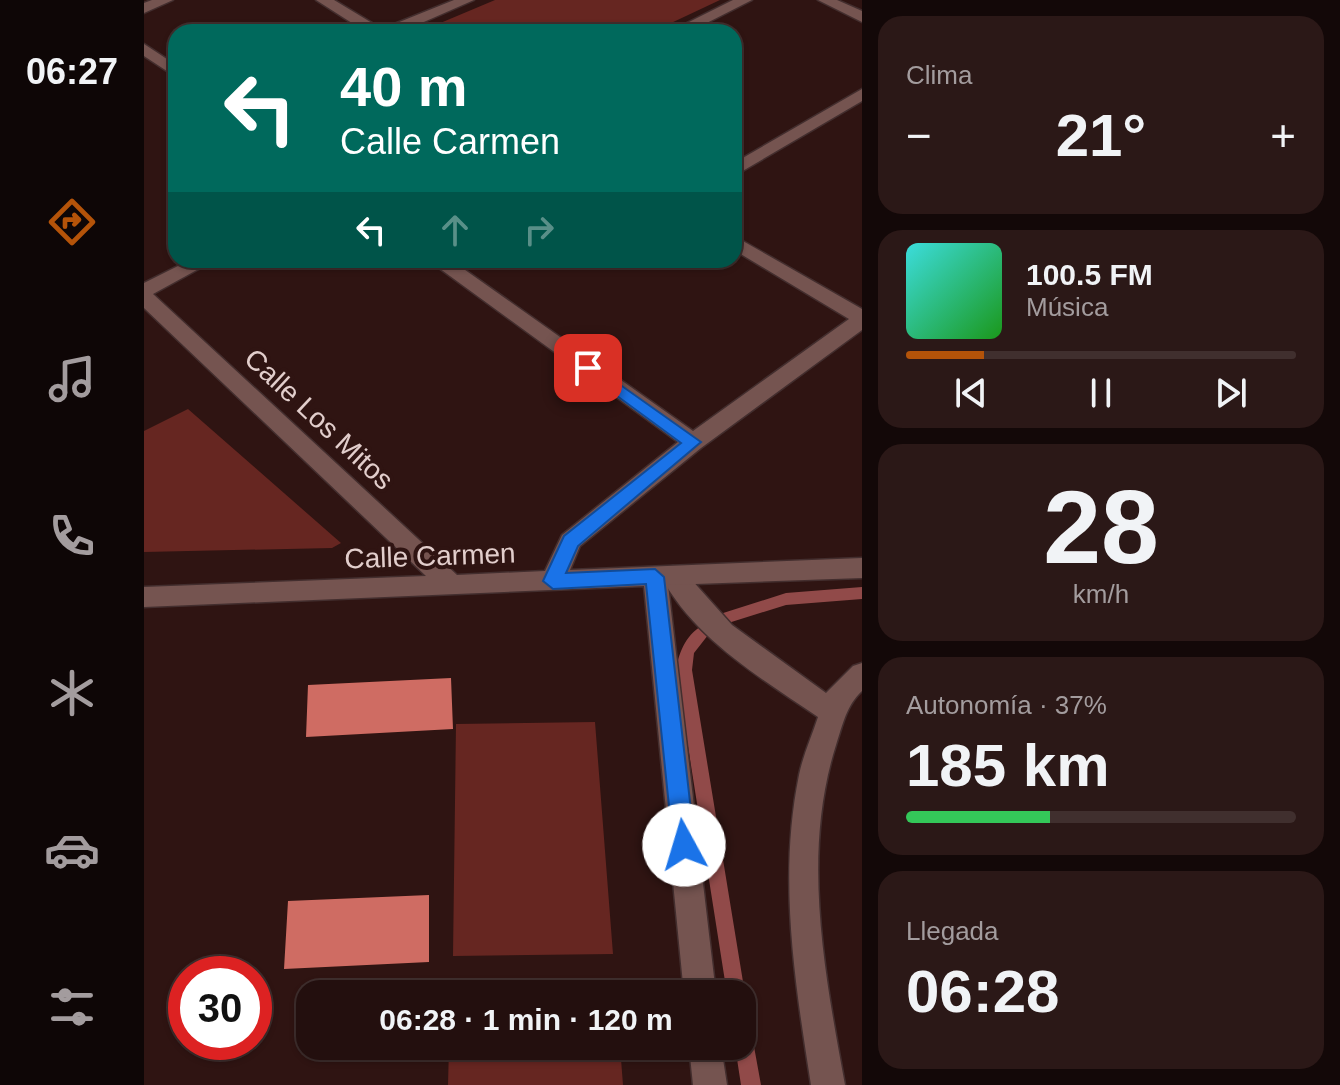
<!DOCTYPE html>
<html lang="es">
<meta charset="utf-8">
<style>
body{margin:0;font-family:Arial,sans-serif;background:#2b1817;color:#f1f3f6;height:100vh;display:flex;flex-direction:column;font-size:30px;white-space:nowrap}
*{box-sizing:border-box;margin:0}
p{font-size:26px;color:#a39c9e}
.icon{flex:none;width:44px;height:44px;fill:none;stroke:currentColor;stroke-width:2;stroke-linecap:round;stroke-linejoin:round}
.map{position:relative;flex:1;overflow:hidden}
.drawer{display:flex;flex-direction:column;gap:16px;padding:16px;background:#130808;width:478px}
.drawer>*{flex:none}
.top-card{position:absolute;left:24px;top:24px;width:574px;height:244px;border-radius:24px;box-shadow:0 2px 6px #0004,0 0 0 2px #402f2e;background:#00695c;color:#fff;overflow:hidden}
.speed{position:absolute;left:24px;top:956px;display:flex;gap:16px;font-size:40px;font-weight:700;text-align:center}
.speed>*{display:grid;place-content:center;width:104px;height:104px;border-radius:50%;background:#230f0e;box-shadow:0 2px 6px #0004,0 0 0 2px #402f2e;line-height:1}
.speed .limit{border:12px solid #d22;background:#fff;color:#111}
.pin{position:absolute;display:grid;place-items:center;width:68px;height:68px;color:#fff;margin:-34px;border-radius:16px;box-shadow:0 4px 12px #0006}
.me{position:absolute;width:88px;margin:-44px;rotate:354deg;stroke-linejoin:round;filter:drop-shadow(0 0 6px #0008)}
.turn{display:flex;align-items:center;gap:28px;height:168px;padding:0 40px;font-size:36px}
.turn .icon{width:104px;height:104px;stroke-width:2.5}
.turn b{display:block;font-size:56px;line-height:68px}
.lanes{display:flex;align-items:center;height:76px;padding:0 40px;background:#0003;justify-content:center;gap:40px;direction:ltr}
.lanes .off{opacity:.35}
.big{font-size:60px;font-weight:800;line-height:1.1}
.drawer .widget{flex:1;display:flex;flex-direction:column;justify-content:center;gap:12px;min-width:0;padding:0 28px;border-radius:24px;background:#2b1817}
.drawer .dial{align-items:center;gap:0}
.dial b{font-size:104px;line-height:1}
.song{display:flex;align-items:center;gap:24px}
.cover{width:96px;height:96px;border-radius:12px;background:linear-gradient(135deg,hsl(180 70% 55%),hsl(120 70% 35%))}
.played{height:8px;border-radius:4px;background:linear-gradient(90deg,#b45309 20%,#402f2e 20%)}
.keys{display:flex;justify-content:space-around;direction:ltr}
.heat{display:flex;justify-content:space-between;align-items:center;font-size:44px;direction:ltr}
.charge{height:12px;border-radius:6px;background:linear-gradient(90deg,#34c759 37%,#402f2e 0)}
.trip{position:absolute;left:152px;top:980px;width:460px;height:80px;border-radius:24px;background:#230f0e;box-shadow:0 2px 6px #0004,0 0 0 2px #402f2e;font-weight:800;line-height:80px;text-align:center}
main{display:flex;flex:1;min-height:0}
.tabs{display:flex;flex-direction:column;width:144px;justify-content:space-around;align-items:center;background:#0e0606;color:#a39c9e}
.tabs .icon{width:56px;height:56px}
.tabs .on{color:#b45309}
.tabs b{font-size:36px;color:#f1f3f6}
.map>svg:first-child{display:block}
</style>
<main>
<nav class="tabs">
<b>06:27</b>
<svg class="icon on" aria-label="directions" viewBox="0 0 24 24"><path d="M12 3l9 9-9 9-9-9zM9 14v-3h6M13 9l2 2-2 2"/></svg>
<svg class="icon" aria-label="music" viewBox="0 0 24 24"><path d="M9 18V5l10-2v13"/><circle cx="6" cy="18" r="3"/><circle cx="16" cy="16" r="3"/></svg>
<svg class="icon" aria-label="phone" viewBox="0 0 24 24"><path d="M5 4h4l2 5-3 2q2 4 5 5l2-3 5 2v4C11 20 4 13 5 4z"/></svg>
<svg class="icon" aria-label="climate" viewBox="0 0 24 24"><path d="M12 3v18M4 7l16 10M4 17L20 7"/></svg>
<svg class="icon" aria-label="car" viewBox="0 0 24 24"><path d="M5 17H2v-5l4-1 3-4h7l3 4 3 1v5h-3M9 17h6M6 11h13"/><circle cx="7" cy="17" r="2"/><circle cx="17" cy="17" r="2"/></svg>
<svg class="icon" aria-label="filters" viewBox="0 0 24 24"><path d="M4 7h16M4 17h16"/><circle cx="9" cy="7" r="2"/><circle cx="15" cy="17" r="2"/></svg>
</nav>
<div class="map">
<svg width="718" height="1085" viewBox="0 0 718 1085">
<rect width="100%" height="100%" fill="#2f1412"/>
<path fill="#662621" d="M351 0H576L508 32H275Z
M44 409 197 543 188 548 0 552V431Z
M451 722 469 954 309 956 312 724Z
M305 1046H476L479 1085H304Z"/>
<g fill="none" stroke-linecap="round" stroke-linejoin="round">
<path fill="#914a49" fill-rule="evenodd" d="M718 587V599L642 605 581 624 576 622 574 618 576 614 642 593Z
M561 624 566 626 568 630 550 653 548 670 601 994 598 1001V994H583L532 670C535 651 543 633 561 624Z
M598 1021 605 1023 607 1030 617 1085H597L591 1046H598Z"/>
</g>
<path fill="#cf6c63" d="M307 678 309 729 162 737 164 685Z
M285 895V962L140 969 144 901Z"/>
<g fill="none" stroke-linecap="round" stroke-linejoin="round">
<defs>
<path id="lane" d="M529 566 538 569 588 625 682 693 709 666 718 663V691C702 706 699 724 692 745 657 855 681 975 701 1085H667C651 983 634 878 655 775 659 755 668 736 674 717 618 679 549 638 517 576L520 569Z"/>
<path id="street" d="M8 0H29L0 13V3Z
M172 0H190L238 29 310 0H330L257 32H222Z
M589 0H608L545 32H525Z
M674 0H693L718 11V22Z
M0 44 32 65V77L0 56Z
M718 89V101L590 176V163Z
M590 236 718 309V330L557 448 436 546 426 570 718 558V578L524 585 572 994H540L500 586 0 607V587L282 576 0 308V283L46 260H71L9 294 313 575 401 571 418 535 534 442 284 260H307L549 431 705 319 590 250Z
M545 1046H577L583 1085H549Z"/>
</defs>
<use href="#lane" stroke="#432e2e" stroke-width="3"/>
<use href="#street" stroke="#432e2e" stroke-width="3"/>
<use href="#lane" fill="#755450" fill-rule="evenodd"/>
<use href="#street" fill="#755450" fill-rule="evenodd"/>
</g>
<path fill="#1a73e8" stroke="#114b97" stroke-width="2" d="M444 362 557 442 434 546 422 573 511 569 520 577 551 845 547 852 540 855 532 852 529 845 502 584 409 589 399 581 420 536 537 443 439 371 436 368Z"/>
<g text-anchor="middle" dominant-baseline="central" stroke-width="8" stroke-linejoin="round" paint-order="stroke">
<g font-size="28" fill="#e2cecc" stroke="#2f1412">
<text transform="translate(175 419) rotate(43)">Calle Los Mitos</text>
<text transform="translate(286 556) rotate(-2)">Calle Carmen</text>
</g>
</g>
</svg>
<div class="speed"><div class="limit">30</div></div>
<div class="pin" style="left:444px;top:368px;background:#d93025"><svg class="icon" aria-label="arrive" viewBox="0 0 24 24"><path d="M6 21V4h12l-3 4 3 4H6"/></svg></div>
<svg class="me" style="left:540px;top:845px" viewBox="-20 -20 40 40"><circle r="19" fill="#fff"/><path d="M0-13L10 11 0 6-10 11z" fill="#1a73e8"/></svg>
<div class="trip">06:28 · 1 min · 120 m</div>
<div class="top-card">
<div class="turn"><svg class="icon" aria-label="left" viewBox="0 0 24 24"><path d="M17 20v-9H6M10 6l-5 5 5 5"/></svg><div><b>40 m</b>Calle Carmen</div></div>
<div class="lanes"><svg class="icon" aria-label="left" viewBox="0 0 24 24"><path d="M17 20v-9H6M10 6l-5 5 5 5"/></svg><svg class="icon off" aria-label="ahead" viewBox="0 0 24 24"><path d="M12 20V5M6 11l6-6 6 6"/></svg><svg class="icon off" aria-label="right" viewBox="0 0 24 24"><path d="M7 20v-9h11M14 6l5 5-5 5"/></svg></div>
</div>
</div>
<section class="drawer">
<div class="widget"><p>Clima</p>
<div class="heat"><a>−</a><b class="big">21°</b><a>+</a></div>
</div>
<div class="widget">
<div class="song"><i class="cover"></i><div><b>100.5 FM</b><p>Música</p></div></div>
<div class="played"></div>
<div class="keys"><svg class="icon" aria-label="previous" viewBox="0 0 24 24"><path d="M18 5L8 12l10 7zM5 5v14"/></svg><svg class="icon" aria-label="pause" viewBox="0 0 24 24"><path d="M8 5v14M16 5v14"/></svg><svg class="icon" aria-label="next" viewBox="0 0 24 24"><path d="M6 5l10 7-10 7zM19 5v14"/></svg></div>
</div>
<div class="widget dial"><b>28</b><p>km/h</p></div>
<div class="widget"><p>Autonomía · 37%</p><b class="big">185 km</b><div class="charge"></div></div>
<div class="widget"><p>Llegada</p><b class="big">06:28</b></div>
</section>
</main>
